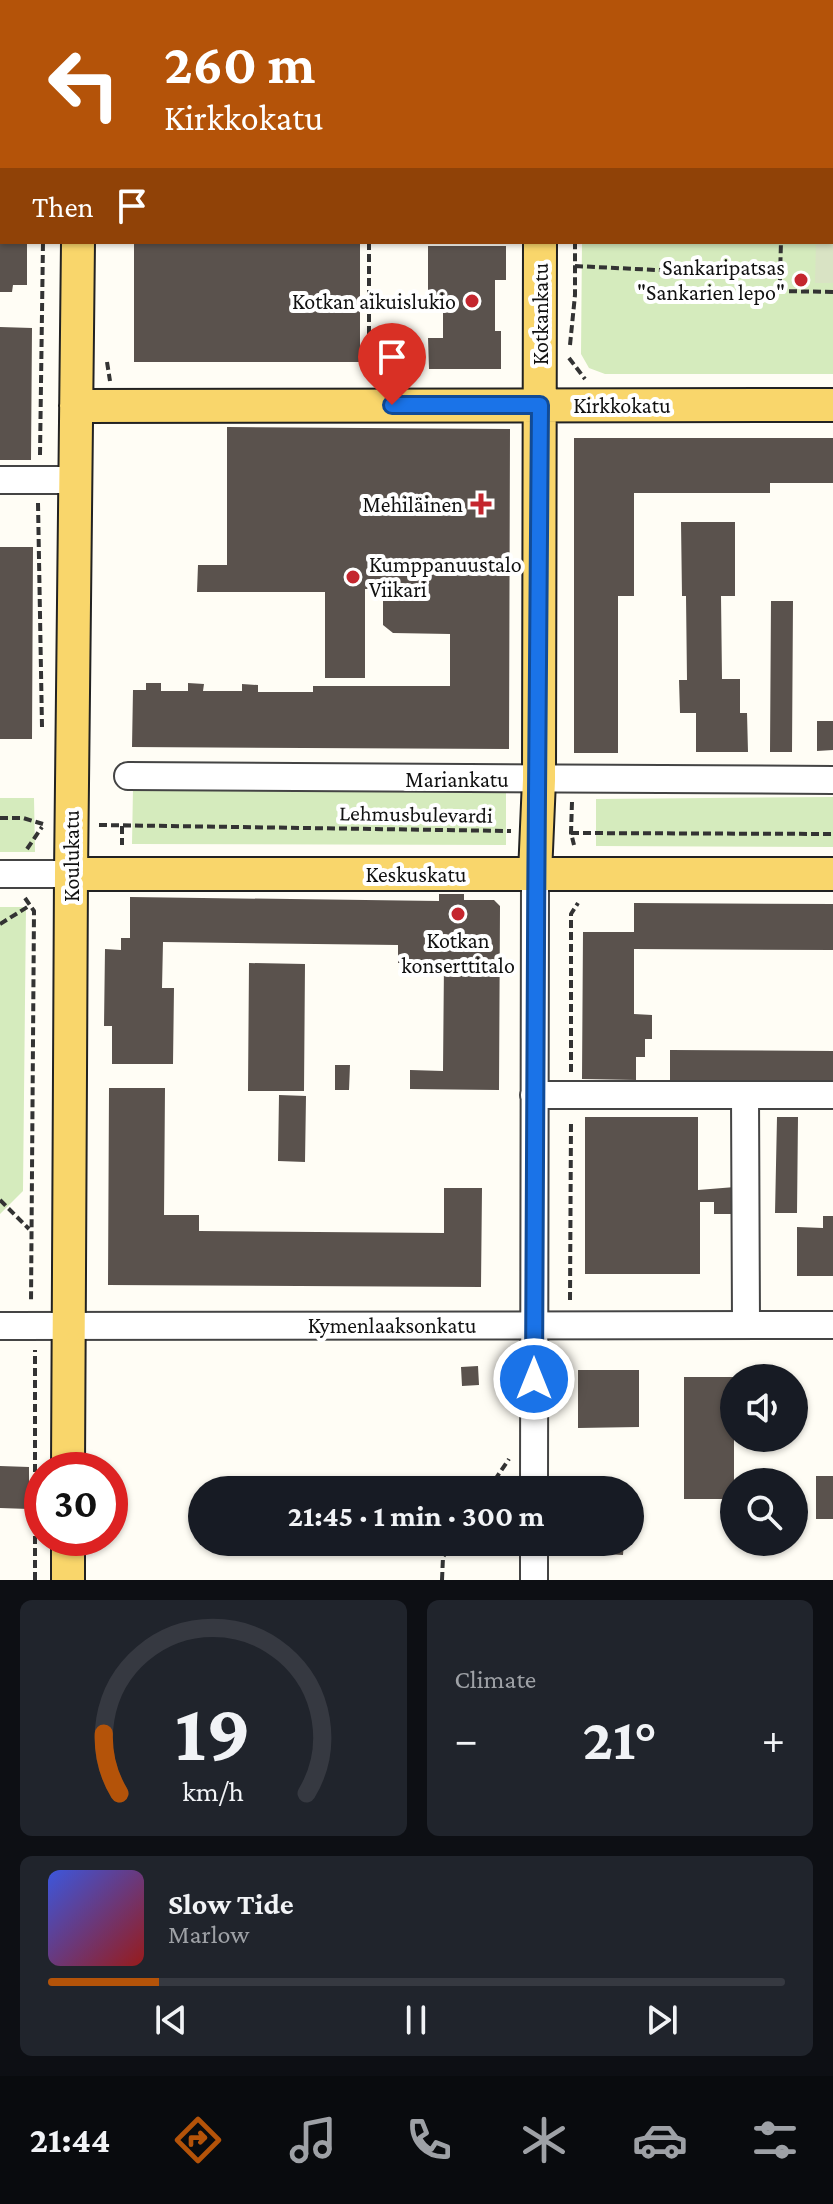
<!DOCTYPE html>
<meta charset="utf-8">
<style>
body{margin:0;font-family:"Crimson Pro",serif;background:#20242c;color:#f1f3f6;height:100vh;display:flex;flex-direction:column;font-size:30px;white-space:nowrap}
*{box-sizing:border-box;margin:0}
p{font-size:26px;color:#9ea1a6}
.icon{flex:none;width:44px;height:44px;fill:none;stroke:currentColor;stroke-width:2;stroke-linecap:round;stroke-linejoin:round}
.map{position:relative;height:1580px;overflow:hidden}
.details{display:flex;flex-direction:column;gap:20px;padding:20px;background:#0d0f14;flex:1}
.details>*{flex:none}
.guide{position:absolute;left:0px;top:0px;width:834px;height:244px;box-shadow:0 2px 6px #0004;background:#b45309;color:#fff;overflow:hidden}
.controls{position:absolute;left:720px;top:1364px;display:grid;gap:16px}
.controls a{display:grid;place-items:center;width:88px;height:88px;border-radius:50%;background:#171b24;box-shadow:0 2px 6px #0004;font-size:40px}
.speed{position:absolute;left:24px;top:1452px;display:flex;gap:16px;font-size:40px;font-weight:700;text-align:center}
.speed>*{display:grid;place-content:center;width:104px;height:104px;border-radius:50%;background:#171b24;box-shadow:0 2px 6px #0004;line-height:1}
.speed .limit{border:12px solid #d22;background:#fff;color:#111}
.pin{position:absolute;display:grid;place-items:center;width:68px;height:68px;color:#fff;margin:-82px -34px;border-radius:50% 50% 50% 0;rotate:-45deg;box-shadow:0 0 8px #0007}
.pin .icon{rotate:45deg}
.me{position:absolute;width:88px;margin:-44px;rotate:0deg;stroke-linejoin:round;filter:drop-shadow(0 0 6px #0008)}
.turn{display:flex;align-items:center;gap:28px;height:168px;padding:0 32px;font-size:36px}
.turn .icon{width:104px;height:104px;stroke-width:2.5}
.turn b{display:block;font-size:56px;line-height:68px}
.then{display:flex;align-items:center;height:76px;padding:0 32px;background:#0003;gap:16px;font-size:30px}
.big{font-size:60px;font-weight:700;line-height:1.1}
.details .tile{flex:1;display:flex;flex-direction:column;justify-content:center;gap:12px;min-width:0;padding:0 28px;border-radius:12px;background:#20242c}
.details .dial{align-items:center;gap:0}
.dial svg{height:208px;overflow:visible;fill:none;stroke:#363941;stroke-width:7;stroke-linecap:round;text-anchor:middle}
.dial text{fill:#f1f3f6;stroke:none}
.song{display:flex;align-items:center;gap:24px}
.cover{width:96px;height:96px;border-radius:12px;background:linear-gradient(135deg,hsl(230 70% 55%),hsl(0 70% 35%))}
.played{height:8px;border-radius:4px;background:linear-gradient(90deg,#b45309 15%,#363941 15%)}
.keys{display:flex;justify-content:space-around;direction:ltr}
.heat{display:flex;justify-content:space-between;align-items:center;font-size:44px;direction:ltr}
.details .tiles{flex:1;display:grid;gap:20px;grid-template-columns:1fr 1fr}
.tile:last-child{grid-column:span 2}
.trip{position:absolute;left:188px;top:1476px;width:456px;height:80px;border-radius:40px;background:#171b24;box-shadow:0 2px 6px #0004;font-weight:700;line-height:80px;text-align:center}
.dock{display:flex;height:128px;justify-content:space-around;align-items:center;background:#090b0e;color:#9ea1a6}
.dock .icon{width:56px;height:56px}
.dock .current{color:#b45309}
.dock b{font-size:36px;color:#f1f3f6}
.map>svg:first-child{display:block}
</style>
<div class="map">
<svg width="833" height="1580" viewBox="0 0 833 1580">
<rect width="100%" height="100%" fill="#fffdf5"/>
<path fill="#d5ebbd" d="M833 138V374H605L589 368 581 354 582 242H832Z
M133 788H506V845L132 844Z
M833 797V847L596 846V799Z
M0 798H34L35 852H0Z
M0 907H26L23 1191 0 1214Z"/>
<path fill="#d9e3c4" d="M833 167V283H815L816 242H832Z"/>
<path fill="#5a524d" d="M0 242H27V285H13L12 292H0Z
M134 242H360V362H134Z
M428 246H506V280H495V331H501V369H429L428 338H443V306H428Z
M0 327 32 328 31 460H0Z
M227 427 510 429 509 749 132 747 133 690H146V683H161V691H188V683L204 684 203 691H242V684L258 685V692H313V686H450V634L393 633 383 625V589H365V678H325V592H197L198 565H227Z
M574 438H833V483H770V493H634V596H618V753H574Z
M681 522H735V596H721L722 679H740V713H747L748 752H696V713H680L679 680H687L686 596H682Z
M0 547H33L32 739H0Z
M771 601H793L792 752H770Z
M817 721H833V750L817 751Z
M439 894H464V900H494L500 906 499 1090 410 1089V1070L443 1071 444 963H398V945L163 942 162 988H174L173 1064H112V1026H104L105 949 121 950V938H130V897L439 901Z
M634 903 833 904V950L634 949V1014L652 1015V1039H645V1057H636V1080L582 1079 583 932H634Z
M249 963 305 964 304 1091H248Z
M670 1050 833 1051V1081L670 1080Z
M335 1065H350L349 1090H335Z
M109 1088H165L164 1215H199V1231L444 1233V1188H482L481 1287 108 1285Z
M279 1095 306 1096 305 1162 278 1161Z
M585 1117H698V1190L735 1187V1214H714V1202H700V1274H585Z
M777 1117H798L797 1213H775Z
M823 1216H833V1276H797V1227L823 1228Z
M478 1366 479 1385 462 1386 461 1367Z
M578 1370H639V1427L578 1428Z
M684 1377H734V1499H684Z
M0 1466 29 1467V1509L0 1508Z
M816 1476H833V1519H816Z
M583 1542H624L623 1555 583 1553Z"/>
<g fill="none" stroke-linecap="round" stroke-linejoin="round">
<defs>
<path id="minor" d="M505 0V2
M667 0 668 2
M832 103H833
M0 104H2
M0 480H75
M128 776 833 780
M0 874H71
M534 1095H833
M745 1095 746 1324
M0 1326 833 1325
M534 1490 535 874
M534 1542V1580"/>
<path id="major" d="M85 2V0
M542 2V0
M76 406 833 405
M71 874H833
M535 874 539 780 540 242
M68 1470 71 874 78 242
M68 1580V1538"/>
</defs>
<use href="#minor" stroke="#444" stroke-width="30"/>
<use href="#major" stroke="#222" stroke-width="36"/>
<path stroke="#333" stroke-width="4" stroke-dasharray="8 4" stroke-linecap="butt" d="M592 0V2
M369 242V377
M575 266 780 276 781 242
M780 276V291L833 292
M570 345 575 295V242
M569 358 585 379
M107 362 110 381
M40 455 43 242
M38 503 42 727
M572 802 571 833 574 845
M0 818H23L43 824
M99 825 511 831
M122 826V845
M571 833 833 834
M27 849 42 827
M25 898 34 911 31 1302
M0 924 29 906
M571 1072V914L578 903
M0 1200 29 1229
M570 1300 571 1121
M488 1490 509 1459
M35 1580V1350
M442 1580 443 1557 453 1542"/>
<use href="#minor" stroke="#fff" stroke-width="26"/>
<use href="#major" stroke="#f9d66b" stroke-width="32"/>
</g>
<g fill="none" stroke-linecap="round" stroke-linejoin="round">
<defs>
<path id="route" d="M392 405H540C538 730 534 1054 534 1379"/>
</defs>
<use href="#route" stroke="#114b97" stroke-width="20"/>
<use href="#route" stroke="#1a73e8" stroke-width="14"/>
</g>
<g fill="#c4262e" stroke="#fff" stroke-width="3">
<circle cx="801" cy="280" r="8"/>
<circle cx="472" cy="301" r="8"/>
<path d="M477 492h8v8h8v8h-8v8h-8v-8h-8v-8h8z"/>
<circle cx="353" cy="577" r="8"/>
<circle cx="458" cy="914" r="8"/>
</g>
<g text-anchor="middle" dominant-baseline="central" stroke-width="8" stroke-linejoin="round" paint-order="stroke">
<g font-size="22" fill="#111" stroke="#fff" text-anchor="end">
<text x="785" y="267">Sankaripatsas<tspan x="785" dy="25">"Sankarien lepo"</tspan></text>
<text x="456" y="301">Kotkan aikuislukio</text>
<text x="463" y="504">Mehiläinen</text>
<text x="369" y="564" text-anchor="start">Kumppanuustalo<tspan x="369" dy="25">Viikari</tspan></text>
<text x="458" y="940" text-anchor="middle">Kotkan<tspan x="458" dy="25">konserttitalo</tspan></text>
</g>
<g font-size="22" fill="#111" stroke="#fff">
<text transform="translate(540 314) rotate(-90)">Kotkankatu</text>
<text x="622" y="405">Kirkkokatu</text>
<text x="457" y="779">Mariankatu</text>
<text transform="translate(416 814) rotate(1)">Lehmusbulevardi</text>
<text transform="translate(71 856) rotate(-90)">Koulukatu</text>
<text x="416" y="874">Keskuskatu</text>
<text x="392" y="1325">Kymenlaaksonkatu</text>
</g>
</g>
</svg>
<div class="controls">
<a><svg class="icon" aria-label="sound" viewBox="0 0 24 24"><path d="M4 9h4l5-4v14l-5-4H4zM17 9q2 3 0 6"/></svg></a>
<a><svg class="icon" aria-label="search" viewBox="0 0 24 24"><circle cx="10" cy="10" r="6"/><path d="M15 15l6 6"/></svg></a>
</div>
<div class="speed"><div class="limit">30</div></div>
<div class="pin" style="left:392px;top:405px;background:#d93025"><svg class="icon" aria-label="arrive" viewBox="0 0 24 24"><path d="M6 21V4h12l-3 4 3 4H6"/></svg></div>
<svg class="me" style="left:534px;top:1379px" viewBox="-20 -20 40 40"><circle r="17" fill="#1a73e8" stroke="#fff" stroke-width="3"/><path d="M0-11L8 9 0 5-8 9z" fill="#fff"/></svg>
<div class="trip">21:45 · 1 min · 300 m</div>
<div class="guide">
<div class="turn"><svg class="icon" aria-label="left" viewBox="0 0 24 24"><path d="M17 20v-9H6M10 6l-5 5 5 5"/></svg><div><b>260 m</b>Kirkkokatu</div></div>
<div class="then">Then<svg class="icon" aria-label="arrive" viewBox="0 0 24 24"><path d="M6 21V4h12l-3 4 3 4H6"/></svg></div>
</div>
</div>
<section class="details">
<div class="tiles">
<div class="tile dial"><svg viewBox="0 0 100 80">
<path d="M14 69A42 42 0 1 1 86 69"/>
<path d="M14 69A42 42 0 0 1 8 46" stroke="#b45309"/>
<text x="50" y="56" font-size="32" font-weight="700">19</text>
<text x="50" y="72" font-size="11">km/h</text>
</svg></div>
<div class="tile"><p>Climate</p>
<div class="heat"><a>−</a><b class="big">21°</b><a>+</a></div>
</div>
<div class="tile">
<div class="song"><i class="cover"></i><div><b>Slow Tide</b><p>Marlow</p></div></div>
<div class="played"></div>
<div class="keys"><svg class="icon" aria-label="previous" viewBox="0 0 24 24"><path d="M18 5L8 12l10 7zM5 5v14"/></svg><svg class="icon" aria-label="pause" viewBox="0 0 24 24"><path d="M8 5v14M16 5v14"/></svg><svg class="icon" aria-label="next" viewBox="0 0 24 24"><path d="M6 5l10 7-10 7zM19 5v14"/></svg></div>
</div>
</div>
</section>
<nav class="dock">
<b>21:44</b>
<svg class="icon current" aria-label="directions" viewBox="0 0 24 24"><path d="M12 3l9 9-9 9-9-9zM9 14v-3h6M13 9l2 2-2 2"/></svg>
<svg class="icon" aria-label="music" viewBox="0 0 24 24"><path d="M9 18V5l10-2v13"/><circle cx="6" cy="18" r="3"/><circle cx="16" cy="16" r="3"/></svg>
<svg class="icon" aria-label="phone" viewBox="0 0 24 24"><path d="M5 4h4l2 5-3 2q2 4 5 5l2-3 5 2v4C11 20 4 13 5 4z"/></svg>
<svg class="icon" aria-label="climate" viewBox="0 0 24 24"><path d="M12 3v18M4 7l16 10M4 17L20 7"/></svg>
<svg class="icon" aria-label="car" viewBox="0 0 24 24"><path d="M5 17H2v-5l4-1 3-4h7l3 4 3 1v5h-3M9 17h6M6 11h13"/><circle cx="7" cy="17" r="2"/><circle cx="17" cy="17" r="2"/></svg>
<svg class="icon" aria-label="filters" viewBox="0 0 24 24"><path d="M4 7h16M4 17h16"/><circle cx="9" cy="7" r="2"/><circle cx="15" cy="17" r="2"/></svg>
</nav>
